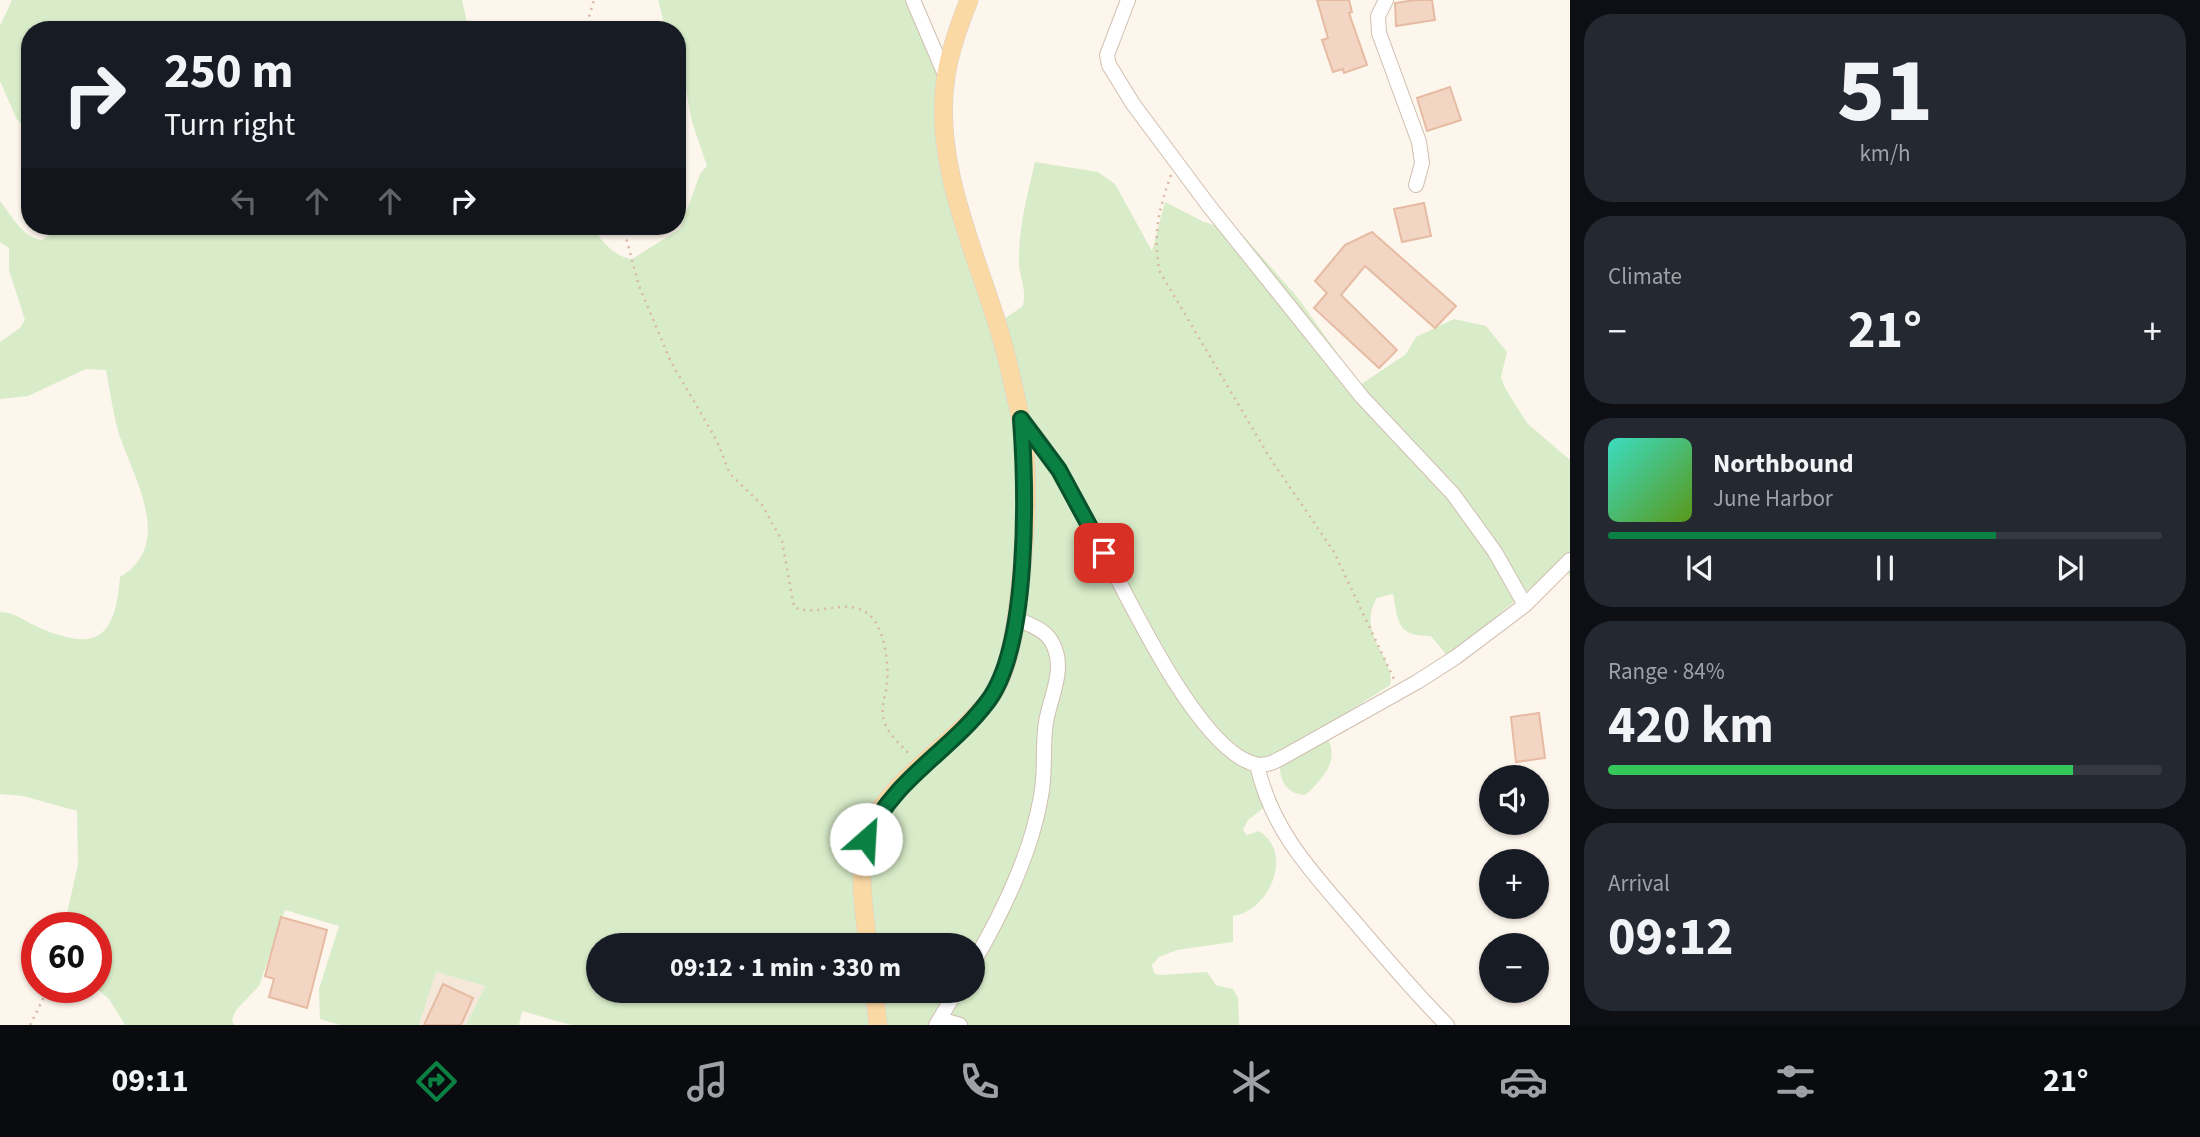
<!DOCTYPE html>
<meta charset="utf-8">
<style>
body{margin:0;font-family:"Source Sans 3",sans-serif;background:#242831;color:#f1f3f6;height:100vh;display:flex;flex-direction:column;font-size:26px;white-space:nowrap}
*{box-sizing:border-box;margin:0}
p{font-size:23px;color:#9ea1a6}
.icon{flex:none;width:38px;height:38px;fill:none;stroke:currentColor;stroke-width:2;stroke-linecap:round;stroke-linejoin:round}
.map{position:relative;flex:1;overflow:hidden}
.side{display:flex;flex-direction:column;gap:14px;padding:14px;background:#0d0f14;width:630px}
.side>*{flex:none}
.banner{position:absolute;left:21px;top:21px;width:665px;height:214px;border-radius:28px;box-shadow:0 2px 5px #0004;background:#171b24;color:#f1f3f6;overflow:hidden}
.controls{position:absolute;left:1479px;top:765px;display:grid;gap:14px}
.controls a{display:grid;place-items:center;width:70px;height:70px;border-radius:50%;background:#171b24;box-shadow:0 2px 5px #0004;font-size:35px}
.speed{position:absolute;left:21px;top:912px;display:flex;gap:14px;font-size:35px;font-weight:700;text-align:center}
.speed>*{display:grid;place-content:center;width:91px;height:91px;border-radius:50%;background:#171b24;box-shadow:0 2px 5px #0004;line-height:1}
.speed .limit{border:10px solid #d22;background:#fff;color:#111}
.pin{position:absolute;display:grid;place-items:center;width:60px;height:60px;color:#fff;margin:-30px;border-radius:14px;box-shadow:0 4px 10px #0006}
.me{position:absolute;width:77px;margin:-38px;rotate:26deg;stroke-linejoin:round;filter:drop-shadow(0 0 5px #0008)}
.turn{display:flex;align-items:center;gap:24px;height:147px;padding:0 28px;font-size:32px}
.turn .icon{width:91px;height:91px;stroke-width:2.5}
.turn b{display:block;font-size:49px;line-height:60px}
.lanes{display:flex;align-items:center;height:66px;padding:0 28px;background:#0003;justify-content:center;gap:35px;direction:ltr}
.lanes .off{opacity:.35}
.big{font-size:52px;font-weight:700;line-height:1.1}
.side .widget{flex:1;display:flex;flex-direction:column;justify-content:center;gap:10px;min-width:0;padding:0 24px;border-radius:28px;background:#242831}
.side .dial{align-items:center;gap:0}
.dial b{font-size:91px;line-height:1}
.song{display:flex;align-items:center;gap:21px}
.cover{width:84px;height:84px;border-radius:10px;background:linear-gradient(135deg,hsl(170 70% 55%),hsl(90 70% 35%))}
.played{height:7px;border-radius:4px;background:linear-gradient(90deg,#0b8043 70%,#363941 70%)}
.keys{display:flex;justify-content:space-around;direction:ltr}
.heat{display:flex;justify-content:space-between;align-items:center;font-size:38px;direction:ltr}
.charge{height:10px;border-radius:5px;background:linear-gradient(90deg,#34c759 84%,#363941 0)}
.trip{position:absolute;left:586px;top:933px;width:399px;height:70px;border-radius:35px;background:#171b24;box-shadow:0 2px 5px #0004;font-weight:700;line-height:70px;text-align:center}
.tabs{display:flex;height:112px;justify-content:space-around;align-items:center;background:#090b0e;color:#9ea1a6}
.tabs .icon{width:49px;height:49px}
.tabs .selected{color:#0b8043}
.tabs b{font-size:32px;color:#f1f3f6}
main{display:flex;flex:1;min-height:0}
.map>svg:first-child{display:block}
</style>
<main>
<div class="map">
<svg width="1570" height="1025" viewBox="0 0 1570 1025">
<rect width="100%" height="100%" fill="#fdf6ec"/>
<path fill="#f5e8da" d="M435 972 485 986 466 1025H419Z"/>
<path fill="#d8ecc9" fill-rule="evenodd" d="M12 0H462L467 22 486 30H30V135L16 118 0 81V26Z
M658 0H909L938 69 940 120 998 323 1023 306C1027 285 1018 277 1019 258 1019 225 1028 193 1035 162L1098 172 1115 184 1152 251 1165 202 1204 222 1241 233 1298 298 1360 385 1406 354 1416 337 1454 319 1486 326 1507 352 1501 377 1505 388 1527 423 1570 460V576L1558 565 1448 657 1431 636C1396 636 1399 623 1393 594L1377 598C1355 634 1397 660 1390 685L1323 728C1340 757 1330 770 1309 792L1304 795C1281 793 1276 771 1283 752L1273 753 1265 761 1266 806 1248 820 1243 830 1247 835 1259 831C1295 853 1269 911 1233 916V942L1177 950 1159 957 1152 965 1154 973 1160 975 1207 972 1216 985 1233 989 1238 998 1239 1025H571L522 1011 519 1025H466L485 986 436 972 419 1025H340L320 1019 319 989 339 926 285 910 259 986 236 1010 232 1020 234 1025H125L109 999 95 987 96 928 64 927 78 864 77 811 23 796 0 794V612C15 612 26 622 40 628 99 653 115 636 120 577 175 544 134 479 119 434 113 413 110 391 106 370L86 369 28 396 0 399V342L20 328 25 320 9 270V248L0 242V201C12 216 22 237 42 240L50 235 51 226H592C601 241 614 257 632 259L680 229 700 174 707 166 692 122 680 58 677 56V30H666ZM598 945H973V990H598Z"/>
<path fill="#f3d5c3" stroke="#e6bba3" stroke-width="2" d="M1317 0H1349L1352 12 1349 13 1367 65 1344 73 1343 69 1333 72 1322 40 1328 38Z
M1415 0H1432L1435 20 1396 26 1395 3Z
M1450 87 1461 120 1427 131 1417 98Z
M1424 203 1431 236 1402 242 1394 209Z
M1372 232 1456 306 1435 328 1365 266 1341 295 1397 350 1379 368 1314 308 1327 293 1315 281 1345 245Z
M1539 713 1545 758 1516 762 1511 717Z
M281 917 327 930 307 1008 269 997 274 979 265 976Z
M443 984 473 998 461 1025H424Z"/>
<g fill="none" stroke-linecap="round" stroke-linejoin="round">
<defs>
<path id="minor" d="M913 0 946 77
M1128 0 1107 55 1109 65 1133 104 1209 206 1362 397 1453 494 1495 552 1525 605
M1386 0 1378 16 1379 33 1419 142 1422 163 1416 185
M1021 419C1046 446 1065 479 1083 512 1114 567 1193 749 1255 764 1266 767 1276 761 1285 756L1417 682 1456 657 1525 605 1570 560
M1257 765C1272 831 1311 871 1354 921 1385 957 1414 992 1447 1025
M973 963C1003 912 1031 855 1041 796 1046 772 1042 746 1046 722 1050 699 1064 672 1055 649 1049 630 1032 626 1015 618
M940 1019 960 1025
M936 1025 957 990"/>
<path id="major" d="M868 945C864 912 858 872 866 839 877 789 956 742 988 701 1009 674 1015 630 1019 596 1025 538 1032 473 1020 416 1014 388 1008 360 1000 333 976 252 932 163 946 76 950 50 959 25 969 0
M874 990 878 1025"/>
</defs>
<use href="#minor" stroke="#d1beb0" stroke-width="16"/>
<use href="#major" stroke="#dad1cd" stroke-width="19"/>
<path stroke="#d9b8a5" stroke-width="2.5" stroke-dasharray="2 5" stroke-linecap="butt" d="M585 30 594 0
M1171 175C1159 209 1152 236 1160 272L1270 458 1334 552 1394 679
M623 226 639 286 671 362 717 441 730 474 762 505 782 541 794 607C817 618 844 597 867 613 885 626 889 664 887 684 886 696 881 704 883 716 886 734 899 742 910 755
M30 1025 49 987"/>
<use href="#minor" stroke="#fff" stroke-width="14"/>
<use href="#major" stroke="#fbd9a5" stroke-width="18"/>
</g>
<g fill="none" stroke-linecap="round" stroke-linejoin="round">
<defs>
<path id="route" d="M866 839C895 777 950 752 988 701 1030 645 1026 488 1021 419L1059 470 1104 553"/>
</defs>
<use href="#route" stroke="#07532c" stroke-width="18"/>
<use href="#route" stroke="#0b8043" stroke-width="12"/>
</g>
</svg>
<div class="controls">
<a><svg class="icon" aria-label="sound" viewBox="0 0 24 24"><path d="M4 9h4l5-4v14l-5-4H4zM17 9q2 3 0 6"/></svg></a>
<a>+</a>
<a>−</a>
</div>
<div class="speed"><div class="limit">60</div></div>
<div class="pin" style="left:1104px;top:553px;background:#d93025"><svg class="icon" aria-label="arrive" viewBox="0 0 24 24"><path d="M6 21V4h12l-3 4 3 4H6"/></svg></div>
<svg class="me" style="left:866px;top:839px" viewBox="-20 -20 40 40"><circle r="19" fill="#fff"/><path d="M0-13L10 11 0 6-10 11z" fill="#0b8043"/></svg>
<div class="trip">09:12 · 1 min · 330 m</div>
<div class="banner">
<div class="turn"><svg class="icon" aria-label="right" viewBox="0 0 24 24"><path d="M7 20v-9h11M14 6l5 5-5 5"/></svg><div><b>250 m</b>Turn right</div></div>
<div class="lanes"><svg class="icon off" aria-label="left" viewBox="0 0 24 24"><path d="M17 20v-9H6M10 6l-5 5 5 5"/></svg><svg class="icon off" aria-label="ahead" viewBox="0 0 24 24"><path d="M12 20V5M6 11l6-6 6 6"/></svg><svg class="icon off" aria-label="ahead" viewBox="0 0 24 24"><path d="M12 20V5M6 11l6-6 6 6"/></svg><svg class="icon" aria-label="right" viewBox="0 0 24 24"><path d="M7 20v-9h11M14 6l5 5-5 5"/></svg></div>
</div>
</div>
<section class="side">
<div class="widget dial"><b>51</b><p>km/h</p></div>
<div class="widget"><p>Climate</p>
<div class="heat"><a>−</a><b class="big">21°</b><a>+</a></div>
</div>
<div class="widget">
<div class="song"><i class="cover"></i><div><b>Northbound</b><p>June Harbor</p></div></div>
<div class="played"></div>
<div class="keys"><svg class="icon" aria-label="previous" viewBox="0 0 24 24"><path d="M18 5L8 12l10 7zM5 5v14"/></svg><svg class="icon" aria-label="pause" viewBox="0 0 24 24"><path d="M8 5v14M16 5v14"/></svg><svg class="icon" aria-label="next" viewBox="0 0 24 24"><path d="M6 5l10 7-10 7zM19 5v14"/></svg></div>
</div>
<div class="widget"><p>Range · 84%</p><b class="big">420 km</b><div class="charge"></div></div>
<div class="widget"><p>Arrival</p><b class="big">09:12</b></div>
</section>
</main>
<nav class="tabs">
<b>09:11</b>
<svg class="icon selected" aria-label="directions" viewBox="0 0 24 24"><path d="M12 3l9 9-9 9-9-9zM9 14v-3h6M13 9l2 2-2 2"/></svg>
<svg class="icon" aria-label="music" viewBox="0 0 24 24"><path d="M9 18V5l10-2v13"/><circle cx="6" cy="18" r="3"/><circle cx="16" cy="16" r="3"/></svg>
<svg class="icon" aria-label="phone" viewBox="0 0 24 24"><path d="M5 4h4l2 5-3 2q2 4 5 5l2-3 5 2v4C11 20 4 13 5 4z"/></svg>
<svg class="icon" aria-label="climate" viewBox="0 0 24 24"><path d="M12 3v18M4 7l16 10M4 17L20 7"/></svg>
<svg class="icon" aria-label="car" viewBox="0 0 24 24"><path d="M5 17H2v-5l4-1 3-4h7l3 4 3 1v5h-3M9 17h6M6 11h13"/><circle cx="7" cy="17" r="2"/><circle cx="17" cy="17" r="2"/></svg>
<svg class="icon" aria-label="filters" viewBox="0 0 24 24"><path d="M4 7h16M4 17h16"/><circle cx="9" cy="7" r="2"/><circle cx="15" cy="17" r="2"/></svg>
<b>21°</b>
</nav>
